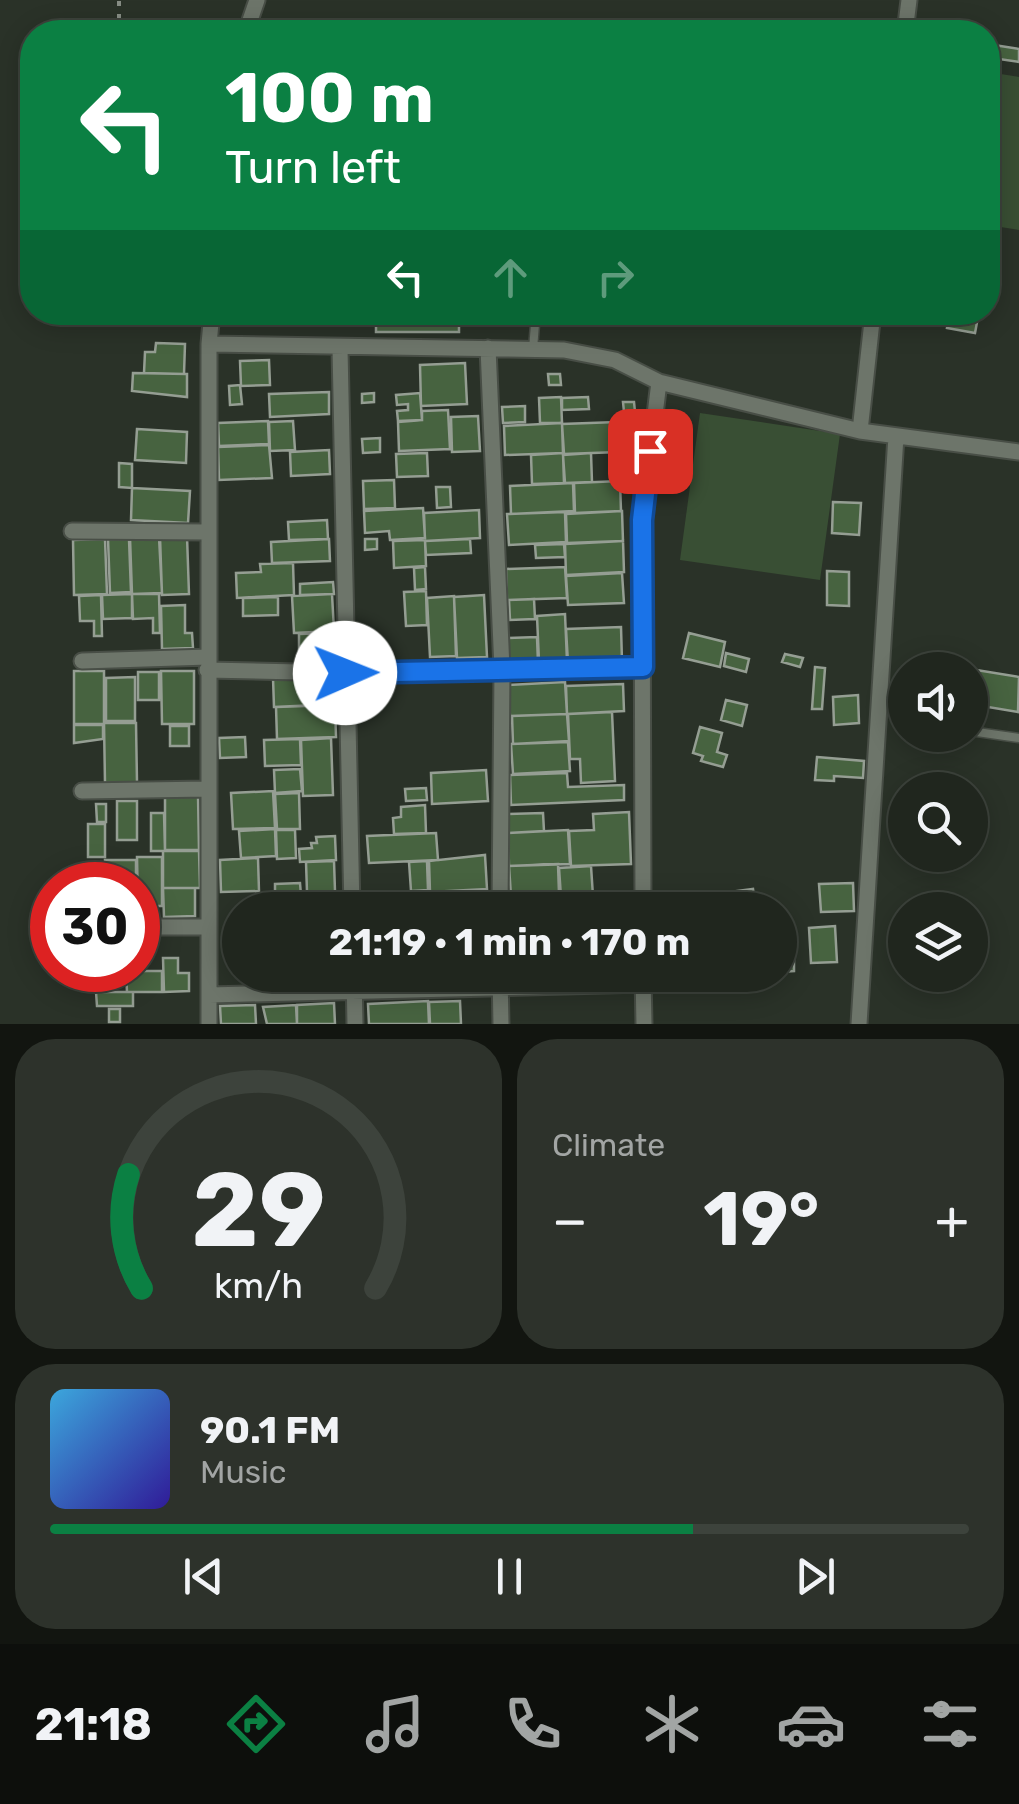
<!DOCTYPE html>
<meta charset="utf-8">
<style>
body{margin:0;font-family:Rubik,sans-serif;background:#2d322b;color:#f1f3f6;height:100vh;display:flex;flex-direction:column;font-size:38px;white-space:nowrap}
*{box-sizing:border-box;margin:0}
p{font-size:32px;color:#a2a5a4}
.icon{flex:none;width:55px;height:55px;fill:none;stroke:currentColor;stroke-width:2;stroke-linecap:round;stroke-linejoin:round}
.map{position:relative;height:1024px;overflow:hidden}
.drawer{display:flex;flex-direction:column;gap:15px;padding:15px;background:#121510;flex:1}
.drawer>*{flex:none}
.top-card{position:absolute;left:20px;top:20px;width:980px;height:305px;border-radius:40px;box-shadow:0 5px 25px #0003,0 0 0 2px #3d433c;background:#0b8043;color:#fff;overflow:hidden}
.buttons{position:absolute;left:888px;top:652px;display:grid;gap:20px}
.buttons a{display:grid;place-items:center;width:100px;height:100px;border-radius:50%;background:#20261e;box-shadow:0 5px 25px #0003,0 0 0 2px #3d433c;font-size:50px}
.speed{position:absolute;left:30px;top:862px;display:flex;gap:20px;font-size:50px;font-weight:700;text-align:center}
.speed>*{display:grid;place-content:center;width:130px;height:130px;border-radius:50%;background:#20261e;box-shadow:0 5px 25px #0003,0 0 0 2px #3d433c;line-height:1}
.speed .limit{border:15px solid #d22;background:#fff;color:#111}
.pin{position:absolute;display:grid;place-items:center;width:85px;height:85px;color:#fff;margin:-42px;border-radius:20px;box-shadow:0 5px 15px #0006}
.me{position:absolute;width:110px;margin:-55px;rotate:89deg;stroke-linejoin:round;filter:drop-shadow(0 0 8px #0008)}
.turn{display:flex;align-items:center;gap:35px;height:210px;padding:0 40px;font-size:45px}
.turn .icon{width:130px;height:130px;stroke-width:2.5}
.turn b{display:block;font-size:70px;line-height:85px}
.lanes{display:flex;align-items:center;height:95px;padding:0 40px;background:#0003;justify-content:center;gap:50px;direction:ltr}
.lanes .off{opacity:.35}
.big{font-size:75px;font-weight:700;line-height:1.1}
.drawer .widget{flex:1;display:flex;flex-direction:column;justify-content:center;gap:15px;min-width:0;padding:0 35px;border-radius:40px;background:#2d322b}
.drawer .dial{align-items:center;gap:0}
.dial svg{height:260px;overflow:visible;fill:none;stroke:#3d433c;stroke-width:7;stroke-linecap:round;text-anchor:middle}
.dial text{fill:#f1f3f6;stroke:none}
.song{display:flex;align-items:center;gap:30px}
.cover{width:120px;height:120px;border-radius:15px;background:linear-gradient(135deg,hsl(200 70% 55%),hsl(250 70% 35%))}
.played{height:10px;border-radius:5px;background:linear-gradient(90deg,#0b8043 70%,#3d433c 70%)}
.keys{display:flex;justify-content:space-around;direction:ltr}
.heat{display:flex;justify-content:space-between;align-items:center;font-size:55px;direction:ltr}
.drawer .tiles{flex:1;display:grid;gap:15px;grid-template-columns:1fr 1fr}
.widget:last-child{grid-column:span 2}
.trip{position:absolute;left:222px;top:892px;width:575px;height:100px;border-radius:50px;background:#20261e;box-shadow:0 5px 25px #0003,0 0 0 2px #3d433c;font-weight:700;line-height:100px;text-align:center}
.tab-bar{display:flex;height:160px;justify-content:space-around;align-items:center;background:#0d0f0c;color:#a2a5a4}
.tab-bar .icon{width:70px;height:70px}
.tab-bar .current{color:#0b8043}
.tab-bar b{font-size:45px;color:#f1f3f6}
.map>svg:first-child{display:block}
</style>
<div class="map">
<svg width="1019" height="1024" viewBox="0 0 1019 1024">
<rect width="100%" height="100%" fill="#2a3228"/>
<path fill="#394f34" d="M988 72 1019 77V230L988 225Z
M700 413 840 434 820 580 680 560Z"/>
<path fill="#476340" stroke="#959e93" stroke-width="2.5" d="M994 45 1019 49V62L992 58Z
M376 312H459V332H376Z
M950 312 978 317 975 333 947 328Z
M156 343 185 344 184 374 144 373 145 352H155Z
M269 360 270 385 241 386 240 361Z
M465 363 467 404 421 406 420 365Z
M133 373 187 374V397L132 391Z
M548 374H560L561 385H549Z
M240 385 242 404 230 405 229 386Z
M329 392V414L270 417 269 394Z
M374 393V402L362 403V394Z
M420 393 422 420 398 421 397 411 408 410V404L397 405 396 395Z
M561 397 562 423H540L539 398Z
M588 397 589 409 562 410V398Z
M623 402H634L635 412H624Z
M525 406V422L503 423 502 407Z
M448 410 450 449 399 451 398 422 422 420V411Z
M478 416 480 451 452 452 451 417Z
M268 421 269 444 219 446 218 423Z
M293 421 295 450 270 451 269 422Z
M617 422 619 452 564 454 562 424Z
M562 423 563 453 505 455 504 426Z
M137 429 187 432 186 463 135 460Z
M380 438V452L363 453 362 439Z
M269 445 272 478 219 480 218 447Z
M329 450 330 474 291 476 290 452Z
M427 453 428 476 397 477 396 454Z
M563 453 564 483 532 484 531 455Z
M591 453 592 482 565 483 563 455Z
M119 463 132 464V488L119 487Z
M394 480 395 508 364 509 363 481Z
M620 481 621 511 575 513 574 483Z
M573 483 574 511 511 514 510 486Z
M436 487H450L451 507 437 508Z
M132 488 190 491 188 523 131 520Z
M833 502 861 503 859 535 832 533Z
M423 508 425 538 390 540 389 531 365 533 364 511Z
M479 510 480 538 425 541 424 513Z
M622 511 623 541 567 543 566 514Z
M565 512 566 542 509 545 507 514Z
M327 520 328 539 289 540 288 522Z
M187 536 189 594 162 595 160 537Z
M159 537 162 593 132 594 130 538Z
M105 539 107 594 74 595 73 540Z
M108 539H129L131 592 110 593Z
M329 539 330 561 272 563 271 542Z
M365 539H377V549L365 550Z
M470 539 471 553 426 555 425 541Z
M425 540 426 566 394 568 393 541Z
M623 541 624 572 566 575 565 544Z
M564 544 565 557 536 558 535 545Z
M293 563 294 595 237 598 236 573 261 572 260 564Z
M425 567 426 589 415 590 414 568Z
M565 567 567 598 507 600 506 569Z
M827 571 849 572V606L827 605Z
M622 573 624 603 568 605 566 576Z
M333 582 334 594 300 595V584Z
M426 591 427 625 406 626 404 592Z
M132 594V618L103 619 102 595Z
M132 594H159L160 633H153V618L133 619Z
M332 594 334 631 294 633 292 596Z
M101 595 102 636H94V621H80L79 596Z
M484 595 487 657 457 658 454 597Z
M454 596 456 656 430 657 427 598Z
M278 597V615L243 616V598Z
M534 599 535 619 510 620 509 600Z
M185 605V633H192L193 648 162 649 161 606Z
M565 614 567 661 539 662 537 616Z
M621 627 622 661 568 663 566 629Z
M329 633 330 654 299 655V634Z
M689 633 725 642 720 667 683 658Z
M537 637 538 663 506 664 505 638Z
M726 653 749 659 746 672 724 666Z
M785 654 803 658 800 667 782 662Z
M815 667 825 668 822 709H812Z
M958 667 1019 677 1018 712 970 704V670H958Z
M74 671H104V724H74Z
M161 671H194V724H162Z
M138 672H159V700H138Z
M337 676 338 704 274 707 273 678Z
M135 677V721H106V678Z
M565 682 567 714 510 716 508 685Z
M623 684 624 711 567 714 566 686Z
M858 695 859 723 834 725 833 697Z
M726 700 747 705 742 726 721 720Z
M335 705 336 737 277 739 276 707Z
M612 712 615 781 581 783 580 759H570L568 714Z
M567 714 569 741 513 744 512 716Z
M104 723H136L137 782 105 783Z
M74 725H103V739L74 743Z
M170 726H189V746H170Z
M700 727 722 733 717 752 727 755 723 767 701 761 703 756 693 753Z
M245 737 246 757 220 758 219 738Z
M331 738 333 795 303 796 301 740Z
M300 739 301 765 265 766 264 740Z
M568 742 570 771 513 774 511 744Z
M817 757 864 761 863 778 834 776V781L815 780Z
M300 769 302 791 275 793 274 770Z
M486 770 488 801 432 804 431 773Z
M567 773 568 787 624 785V800L511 805 510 775Z
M426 788 427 800 406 801 405 789Z
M273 791 275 828 233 829 231 793Z
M299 793 300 829H277L275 794Z
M165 795H198L199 850H165Z
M117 801H137V840H117Z
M96 804H106V822H97Z
M425 805 426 833 394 834 393 818 401 817V807Z
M629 812 631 864 571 866 569 831 594 830 593 814Z
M151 813H164L165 851H151Z
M543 813 544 831 507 833 506 814Z
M88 824H105V857H88Z
M275 829 276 856 241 858 239 831Z
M276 830H295L296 858 277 859Z
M568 830 570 864 509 866 508 833Z
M436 833 438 860 369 863 367 836Z
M335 836 336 860 300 862 299 849 312 848 311 843H317L316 837Z
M163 851H199L200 888H163Z
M485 855 487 889 430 892 429 861Z
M137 857H162V906H138Z
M258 858 259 891 221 892 220 860Z
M105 860H136V885H105Z
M334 861 335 891 307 892 306 862Z
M427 861 428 890 411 891 409 862Z
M558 864 559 894 511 896 509 866Z
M591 866 593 896 561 897 559 868Z
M300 883 301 895H275V884Z
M853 883 854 911 821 912 819 884Z
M163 888H195V916L164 917Z
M753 889 756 910H716L714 894Z
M487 890 488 910H426L425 892Z
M274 896 275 910H260L259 897Z
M407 903V910H369V905Z
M835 926 837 962 811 963 809 928Z
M780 930H794V971L780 972Z
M138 932H148V956H138Z
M163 958H178V973H189V991L164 992Z
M126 971H162V992H127Z
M296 975H340V980L296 982Z
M368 975H429V979L368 982Z
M453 975H490V979L453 981Z
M512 975H568L569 979 512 981Z
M570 975H629L630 982 570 984Z
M96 992H133V1006H97Z
M428 1001 429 1024H369L368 1004Z
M460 1001 461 1024H430L429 1002Z
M334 1003 335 1024H297V1005Z
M255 1005 256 1024H221L220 1006Z
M296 1005 297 1024H267L263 1007Z
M109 1009H120V1022H109Z"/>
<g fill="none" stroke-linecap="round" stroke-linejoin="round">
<defs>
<path id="service" d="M533 349 536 312
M970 731 1019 738"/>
<path id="minor" d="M246 32 257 0
M905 32 909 0
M209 344 564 350 615 360 659 382 860 431 1019 452
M488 348 502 669 500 910
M340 349 352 910
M860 431 873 312
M72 531 208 532
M82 661 208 657
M207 670 345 673 643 667
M82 791 207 789
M643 910 642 520 659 382
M138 927H209
M354 975 355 1024
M500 975 501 1024
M643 975 644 1024
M210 995 643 984
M209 1024V344L212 312
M859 1024 896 436"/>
</defs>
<use href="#service" stroke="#484e46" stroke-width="11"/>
<use href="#minor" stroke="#484e46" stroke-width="19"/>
<path stroke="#878d85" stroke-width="4" stroke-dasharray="5 8" stroke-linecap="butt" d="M119 32V0"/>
<use href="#service" stroke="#6d756a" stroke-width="8"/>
<use href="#minor" stroke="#6d756a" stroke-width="15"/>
</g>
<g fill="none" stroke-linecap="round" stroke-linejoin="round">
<defs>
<path id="route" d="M345 673 643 667 642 520 650 451"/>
</defs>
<use href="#route" stroke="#114b97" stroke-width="25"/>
<use href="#route" stroke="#1a73e8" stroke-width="18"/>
</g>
</svg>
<div class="buttons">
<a><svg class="icon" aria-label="sound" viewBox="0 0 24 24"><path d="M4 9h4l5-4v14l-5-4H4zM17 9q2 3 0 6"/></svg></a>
<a><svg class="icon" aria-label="search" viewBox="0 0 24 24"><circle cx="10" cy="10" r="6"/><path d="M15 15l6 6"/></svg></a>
<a><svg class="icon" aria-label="layers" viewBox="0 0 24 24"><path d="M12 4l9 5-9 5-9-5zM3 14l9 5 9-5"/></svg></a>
</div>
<div class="speed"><div class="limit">30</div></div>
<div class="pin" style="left:650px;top:451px;background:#d93025"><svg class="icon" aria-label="arrive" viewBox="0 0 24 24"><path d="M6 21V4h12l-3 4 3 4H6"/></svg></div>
<svg class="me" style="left:345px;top:673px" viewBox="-20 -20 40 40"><circle r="19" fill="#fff"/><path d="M0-13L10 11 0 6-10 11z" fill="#1a73e8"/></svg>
<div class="trip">21:19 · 1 min · 170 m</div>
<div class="top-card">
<div class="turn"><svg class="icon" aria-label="left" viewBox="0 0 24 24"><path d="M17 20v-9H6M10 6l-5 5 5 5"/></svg><div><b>100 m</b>Turn left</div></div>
<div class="lanes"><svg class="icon" aria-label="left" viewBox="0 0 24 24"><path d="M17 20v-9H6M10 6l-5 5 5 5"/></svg><svg class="icon off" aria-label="ahead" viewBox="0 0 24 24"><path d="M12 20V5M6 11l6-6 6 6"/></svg><svg class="icon off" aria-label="right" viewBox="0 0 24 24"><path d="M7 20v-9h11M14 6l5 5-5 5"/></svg></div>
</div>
</div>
<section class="drawer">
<div class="tiles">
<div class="widget dial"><svg viewBox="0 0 100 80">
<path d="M14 69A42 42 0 1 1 86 69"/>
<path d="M14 69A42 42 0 0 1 10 34" stroke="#0b8043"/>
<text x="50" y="56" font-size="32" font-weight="700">29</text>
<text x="50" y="72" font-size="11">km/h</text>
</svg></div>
<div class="widget"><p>Climate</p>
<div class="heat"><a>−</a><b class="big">19°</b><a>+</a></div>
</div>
<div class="widget">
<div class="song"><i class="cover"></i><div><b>90.1 FM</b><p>Music</p></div></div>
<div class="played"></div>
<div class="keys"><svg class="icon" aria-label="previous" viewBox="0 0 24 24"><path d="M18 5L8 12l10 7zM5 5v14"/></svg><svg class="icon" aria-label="pause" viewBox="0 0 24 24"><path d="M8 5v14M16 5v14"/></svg><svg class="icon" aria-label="next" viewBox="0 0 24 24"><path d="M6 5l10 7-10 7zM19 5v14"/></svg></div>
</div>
</div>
</section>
<nav class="tab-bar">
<b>21:18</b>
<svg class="icon current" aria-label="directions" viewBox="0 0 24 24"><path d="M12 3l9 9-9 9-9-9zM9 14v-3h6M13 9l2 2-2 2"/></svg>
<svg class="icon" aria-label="music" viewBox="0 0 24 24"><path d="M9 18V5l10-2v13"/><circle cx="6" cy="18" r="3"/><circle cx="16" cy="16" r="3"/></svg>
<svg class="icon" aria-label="phone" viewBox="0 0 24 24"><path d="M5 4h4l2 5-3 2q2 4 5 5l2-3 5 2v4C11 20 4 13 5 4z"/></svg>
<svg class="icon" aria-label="climate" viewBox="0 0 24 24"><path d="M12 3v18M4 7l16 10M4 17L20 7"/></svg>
<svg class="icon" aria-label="car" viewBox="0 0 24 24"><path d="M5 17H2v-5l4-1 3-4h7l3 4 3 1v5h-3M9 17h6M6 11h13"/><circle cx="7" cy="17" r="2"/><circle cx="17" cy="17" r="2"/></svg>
<svg class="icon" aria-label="filters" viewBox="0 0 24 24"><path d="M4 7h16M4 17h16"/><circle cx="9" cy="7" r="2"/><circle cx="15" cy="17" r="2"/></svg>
</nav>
